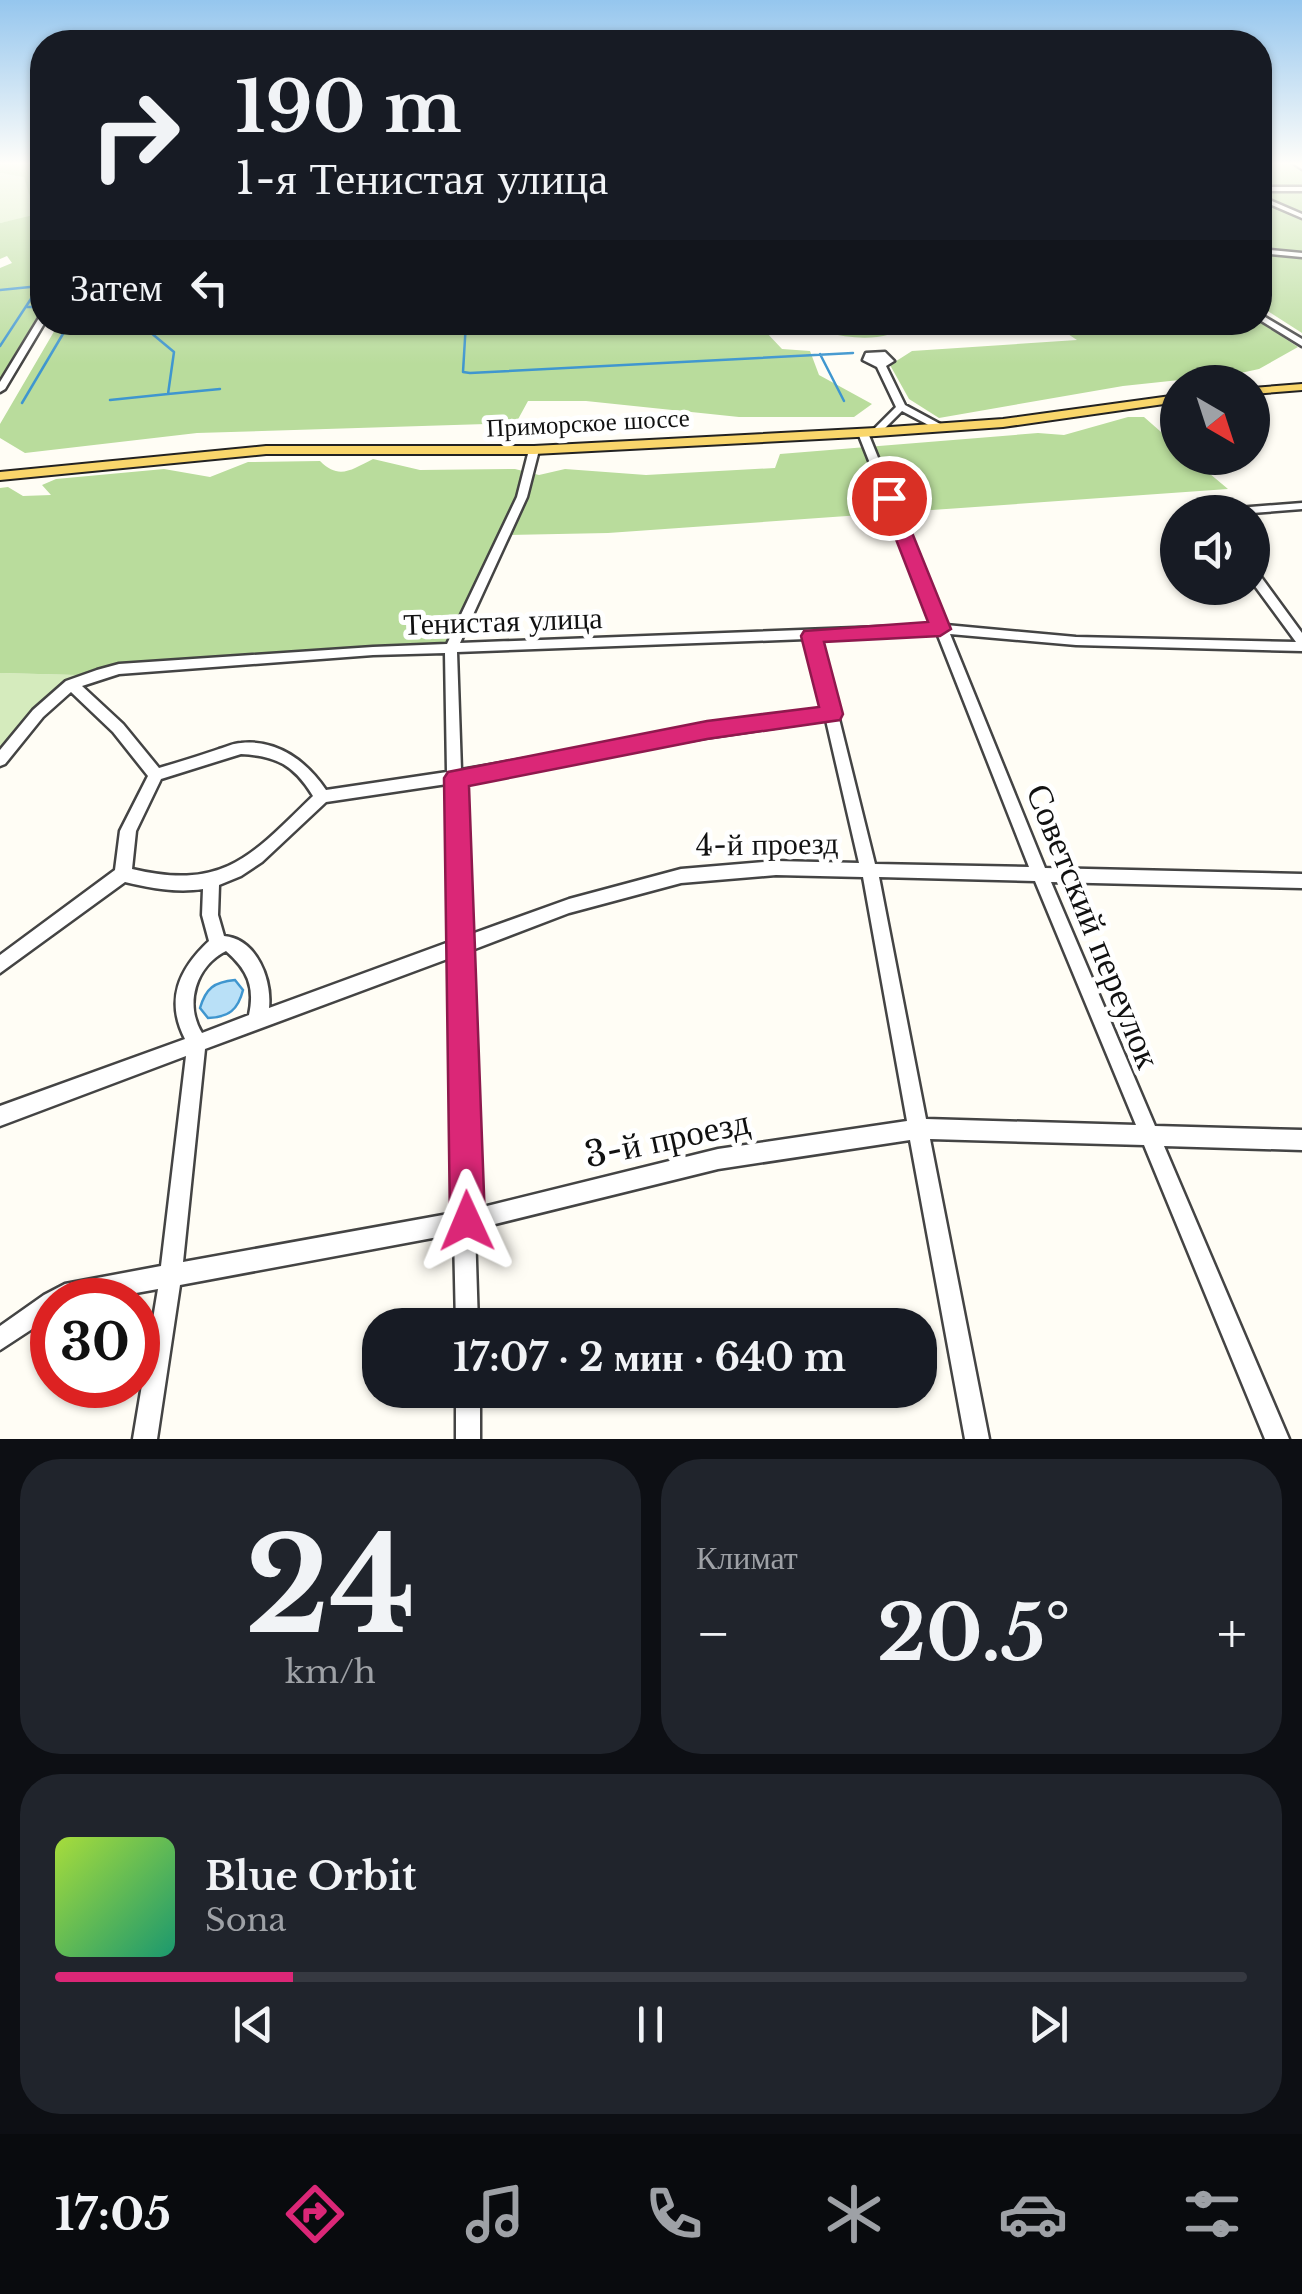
<!DOCTYPE html>
<html lang="ru">
<meta charset="utf-8">
<style>
body{margin:0;font-family:"Libre Baskerville",serif;background:#20242c;color:#f1f3f6;height:100vh;display:flex;flex-direction:column;font-size:38px;white-space:nowrap}
*{box-sizing:border-box;margin:0}
p{font-size:32px;color:#9ea1a6}
.icon{flex:none;width:55px;height:55px;fill:none;stroke:currentColor;stroke-width:2;stroke-linecap:round;stroke-linejoin:round}
.map{position:relative;height:1439px;overflow:hidden}
.side{display:flex;flex-direction:column;gap:20px;padding:20px;background:#0d0f14;flex:1}
.side>*{flex:none}
.guide{position:absolute;left:30px;top:30px;width:1242px;height:305px;border-radius:40px;box-shadow:0 2px 8px #0004;background:#171b24;color:#f1f3f6;overflow:hidden}
.needle{width:65px;rotate:141deg}
.tools{position:absolute;left:1160px;top:365px;display:grid;gap:20px}
.tools a{display:grid;place-items:center;width:110px;height:110px;border-radius:50%;background:#171b24;box-shadow:0 2px 8px #0004;font-size:50px}
.speed{position:absolute;left:30px;top:1278px;display:flex;gap:20px;font-size:50px;font-weight:700;text-align:center}
.speed>*{display:grid;place-content:center;width:130px;height:130px;border-radius:50%;background:#171b24;box-shadow:0 2px 8px #0004;line-height:1}
.speed .limit{border:15px solid #d22;background:#fff;color:#111}
.pin{position:absolute;display:grid;place-items:center;width:85px;height:85px;color:#fff;margin:-42px;border:5px solid #fff;border-radius:50%;box-shadow:0 2px 10px #0007}
.me{position:absolute;width:110px;margin:-55px;rotate:359deg;stroke-linejoin:round;filter:drop-shadow(0 0 8px #0008)}
.turn{display:flex;align-items:center;gap:35px;height:210px;padding:0 40px;font-size:45px}
.turn .icon{width:130px;height:130px;stroke-width:2.5}
.turn b{display:block;font-size:70px;line-height:85px}
.then{display:flex;align-items:center;height:95px;padding:0 40px;background:#0003;gap:20px;font-size:38px}
.big{font-size:75px;font-weight:700;line-height:1.1}
.side .tile{flex:1;display:flex;flex-direction:column;justify-content:center;gap:15px;min-width:0;padding:0 35px;border-radius:40px;background:#20242c}
.side .dial{align-items:center;gap:0}
.dial b{font-size:130px;line-height:1}
.song{display:flex;align-items:center;gap:30px}
.cover{width:120px;height:120px;border-radius:15px;background:linear-gradient(135deg,hsl(80 70% 55%),hsl(160 70% 35%))}
.played{height:10px;border-radius:5px;background:linear-gradient(90deg,#db2777 20%,#363941 20%)}
.keys{display:flex;justify-content:space-around;direction:ltr}
.heat{display:flex;justify-content:space-between;align-items:center;font-size:55px;direction:ltr}
.side .tiles{flex:1;display:grid;gap:20px;grid-template-columns:1fr 1fr}
.tile:last-child{grid-column:span 2}
.trip{position:absolute;left:362px;top:1308px;width:575px;height:100px;border-radius:40px;background:#171b24;box-shadow:0 2px 8px #0004;font-weight:700;line-height:100px;text-align:center}
.tabs{display:flex;height:160px;justify-content:space-around;align-items:center;background:#090b0e;color:#9ea1a6}
.tabs .icon{width:70px;height:70px}
.tabs .on{color:#db2777}
.tabs b{font-size:45px;color:#f1f3f6}
.map>svg:first-child{display:block}
</style>
<div class="map">
<svg width="1302" height="1439" viewBox="0 0 1302 1439">
<rect width="100%" height="100%" fill="#fffdf5"/>
<path fill="#d5ebbd" d="M0 173 25 176 30 196 42 202 41 215 0 223Z
M0 673 77 675 54 694 0 759Z"/>
<path fill="#b9dc9c" d="M0 163H42V202L30 197 24 177 0 173Z
M1260 163H1302V333L1260 306Z
M42 213V309L0 378V268L12 263 7 256 0 259V223Z
M59 323H781L765 331 782 349 810 351 819 375 872 404 854 417H739L586 401H528L516 423 197 433 25 453 0 438V424Z
M786 323H912C875 351 827 332 786 323Z
M1051 323 1260 322 1298 347 1259 369 1236 374 1123 386 939 418 909 399 890 365 912 351 1077 340Z
M1128 417H1144L1177 446 1178 458H1191L1228 489 608 533 505 535 454 641 440 648 77 675 0 673V488L8 487 23 496 51 495 42 485 56 479 164 469 210 477 248 462 320 461C339 480 351 470 373 459L420 470 515 469 539 475 565 469 646 475 775 468 780 454 1038 433 1064 435Z"/>
<path fill="#b9e0f7" stroke="#3f96cf" stroke-width="2.5" d="M235 980 243 990C238 1010 229 1017 208 1018L200 1008C206 988 214 982 235 980Z"/>
<g fill="none" stroke-linecap="round" stroke-linejoin="round">
<path stroke="#3f96cf" stroke-width="2.5" d="M0 290 40 286
M26 307H42
M153 322 156 330
M466 322 463 372 470 373 853 353
M144 327 174 352 168 394 220 389
M0 346 42 282
M820 354 844 401
M110 400 168 394
M22 403 70 322"/>
<defs>
<path id="minor" d="M1293 163 1302 164V169Z
M1260 187H1302V191H1260Z
M1260 196 1302 214V218L1260 200Z
M1260 249 1302 253V257L1260 253Z
M1260 314 1302 339V346L1260 320Z
M39 318H42V322H45L5 389 0 392V382Z
M885 352 894 361 886 366 905 405 942 425V429H936L902 411 879 434H873V430L896 407 877 367 863 360 866 353Z
M863 430 868 433 946 625 1076 637 1296 642 1252 582V569L1256 570 1302 633V651L1076 645 950 634 1045 868 1302 874V888L1051 882 1155 1126 1302 1130V1150L1164 1146 1289 1439H1265L1144 1145 930 1139 989 1439H965L910 1140 718 1169 475 1229 478 1325H456L454 1234 180 1285 157 1439H133L158 1289 97 1300H52V1316L0 1350V1326L44 1295 65 1284 161 1266 186 1056 0 1126V1106L185 1039C165 1000 179 969 209 941L202 915 203 889C176 893 151 888 125 882L0 973V955L115 870 120 831 148 776 113 732 71 692 43 717 5 764 0 766V750L33 710 66 681 97 670 119 664 373 647 447 644 517 497 529 450 534 447 539 450 527 497 460 643 934 625 858 433ZM937 633 1029 867 875 864 819 638ZM806 639 823 710 704 728 461 770 457 652ZM445 653 447 772 326 790C307 762 278 739 241 743 234 743 226 747 219 749 199 756 179 762 159 768L123 724 82 686 119 674 373 655ZM826 720 859 863 776 861 681 869 569 899 466 936 461 781 704 738ZM241 754C277 756 294 765 313 796 251 856 224 891 132 869L136 831 161 779ZM447 784 449 942 269 1008C272 980 257 939 224 936L218 915 219 885 241 876 262 862 326 802ZM776 875 863 877 907 1121 718 1149 475 1209 467 952 569 913 681 883ZM879 877 1035 881 1136 1125 926 1119ZM226 951C248 970 255 987 249 1015L202 1033C184 1004 196 966 226 951ZM450 958 454 1213 183 1262 205 1049Z
M1302 503V509L1252 513 1220 512 1225 509Z
M456 1390H480V1439H456Z"/>
<path id="major" d="M1302 384V390L1252 394V388Z
M1178 395V402L1003 427 876 436 534 454H266L0 480V472L266 446H534L876 428 1003 419Z"/>
</defs>
<use href="#minor" stroke="#444" stroke-width="5"/>
<use href="#major" stroke="#222" stroke-width="4"/>
<use href="#minor" fill="#fff" fill-rule="evenodd"/>
<use href="#major" fill="#f9d66b" fill-rule="evenodd"/>
</g>
<linearGradient id="sky" x2="0" y2="1"><stop stop-color="#95c6ee"/><stop offset="0.45" stop-color="#fffefa"/><stop offset="1" stop-color="#fffefa" stop-opacity="0"/></linearGradient>
<rect width="1302" height="364" fill="url(#sky)"/>
<path fill="#db2777" stroke="#8e194d" stroke-width="2.5" d="M889 493 898 498 951 629 940 636 824 642 843 714 840 720 707 739 469 786 485 1221 479 1233 467 1238 455 1233 450 1221 444 778 448 772 707 721 819 707 801 636 804 631 928 622 880 498Z"/>
<g text-anchor="middle" dominant-baseline="central" stroke-width="10" stroke-linejoin="round" paint-order="stroke">
<g font-size="25" fill="#111" stroke="#fff">
<text transform="translate(588 423) rotate(-3)">Приморское шоссе</text>
</g>
<g font-size="30" fill="#111" stroke="#fff">
<text transform="translate(503 621) rotate(-2)">Тенистая улица</text>
<text transform="translate(767 844) rotate(-1)">4-й проезд</text>
</g>
<g font-size="35" fill="#111" stroke="#fff">
<text transform="translate(1094 926) rotate(68)">Советский переулок</text>
<text transform="translate(667 1138) rotate(-12)">3-й проезд</text>
</g>
</g>
</svg>
<div class="tools">
<a><svg class="needle" viewBox="-14 -14 28 28"><path d="M0-13l5 13h-10z" fill="#e53935"/><path d="M0 13l5-13h-10z" fill="#9ea1a6"/></svg></a>
<a><svg class="icon" aria-label="sound" viewBox="0 0 24 24"><path d="M4 9h4l5-4v14l-5-4H4zM17 9q2 3 0 6"/></svg></a>
</div>
<div class="speed"><div class="limit">30</div></div>
<div class="pin" style="left:889px;top:498px;background:#d93025"><svg class="icon" aria-label="arrive" viewBox="0 0 24 24"><path d="M6 21V4h12l-3 4 3 4H6"/></svg></div>
<svg class="me" style="left:467px;top:1221px" viewBox="-20 -20 40 40"><path d="M0-17L14 15 0 8-14 15z" fill="#db2777" stroke="#fff" stroke-width="4"/></svg>
<div class="trip">17:07 · 2 мин · 640 m</div>
<div class="guide">
<div class="turn"><svg class="icon" aria-label="right" viewBox="0 0 24 24"><path d="M7 20v-9h11M14 6l5 5-5 5"/></svg><div><b>190 m</b>1-я Тенистая улица</div></div>
<div class="then">Затем<svg class="icon" aria-label="left" viewBox="0 0 24 24"><path d="M17 20v-9H6M10 6l-5 5 5 5"/></svg></div>
</div>
</div>
<section class="side">
<div class="tiles">
<div class="tile dial"><b>24</b><p>km/h</p></div>
<div class="tile"><p>Климат</p>
<div class="heat"><a>−</a><b class="big">20.5°</b><a>+</a></div>
</div>
<div class="tile">
<div class="song"><i class="cover"></i><div><b>Blue Orbit</b><p>Sona</p></div></div>
<div class="played"></div>
<div class="keys"><svg class="icon" aria-label="previous" viewBox="0 0 24 24"><path d="M18 5L8 12l10 7zM5 5v14"/></svg><svg class="icon" aria-label="pause" viewBox="0 0 24 24"><path d="M8 5v14M16 5v14"/></svg><svg class="icon" aria-label="next" viewBox="0 0 24 24"><path d="M6 5l10 7-10 7zM19 5v14"/></svg></div>
</div>
</div>
</section>
<nav class="tabs">
<b>17:05</b>
<svg class="icon on" aria-label="directions" viewBox="0 0 24 24"><path d="M12 3l9 9-9 9-9-9zM9 14v-3h6M13 9l2 2-2 2"/></svg>
<svg class="icon" aria-label="music" viewBox="0 0 24 24"><path d="M9 18V5l10-2v13"/><circle cx="6" cy="18" r="3"/><circle cx="16" cy="16" r="3"/></svg>
<svg class="icon" aria-label="phone" viewBox="0 0 24 24"><path d="M5 4h4l2 5-3 2q2 4 5 5l2-3 5 2v4C11 20 4 13 5 4z"/></svg>
<svg class="icon" aria-label="climate" viewBox="0 0 24 24"><path d="M12 3v18M4 7l16 10M4 17L20 7"/></svg>
<svg class="icon" aria-label="car" viewBox="0 0 24 24"><path d="M5 17H2v-5l4-1 3-4h7l3 4 3 1v5h-3M9 17h6M6 11h13"/><circle cx="7" cy="17" r="2"/><circle cx="17" cy="17" r="2"/></svg>
<svg class="icon" aria-label="filters" viewBox="0 0 24 24"><path d="M4 7h16M4 17h16"/><circle cx="9" cy="7" r="2"/><circle cx="15" cy="17" r="2"/></svg>
</nav>
